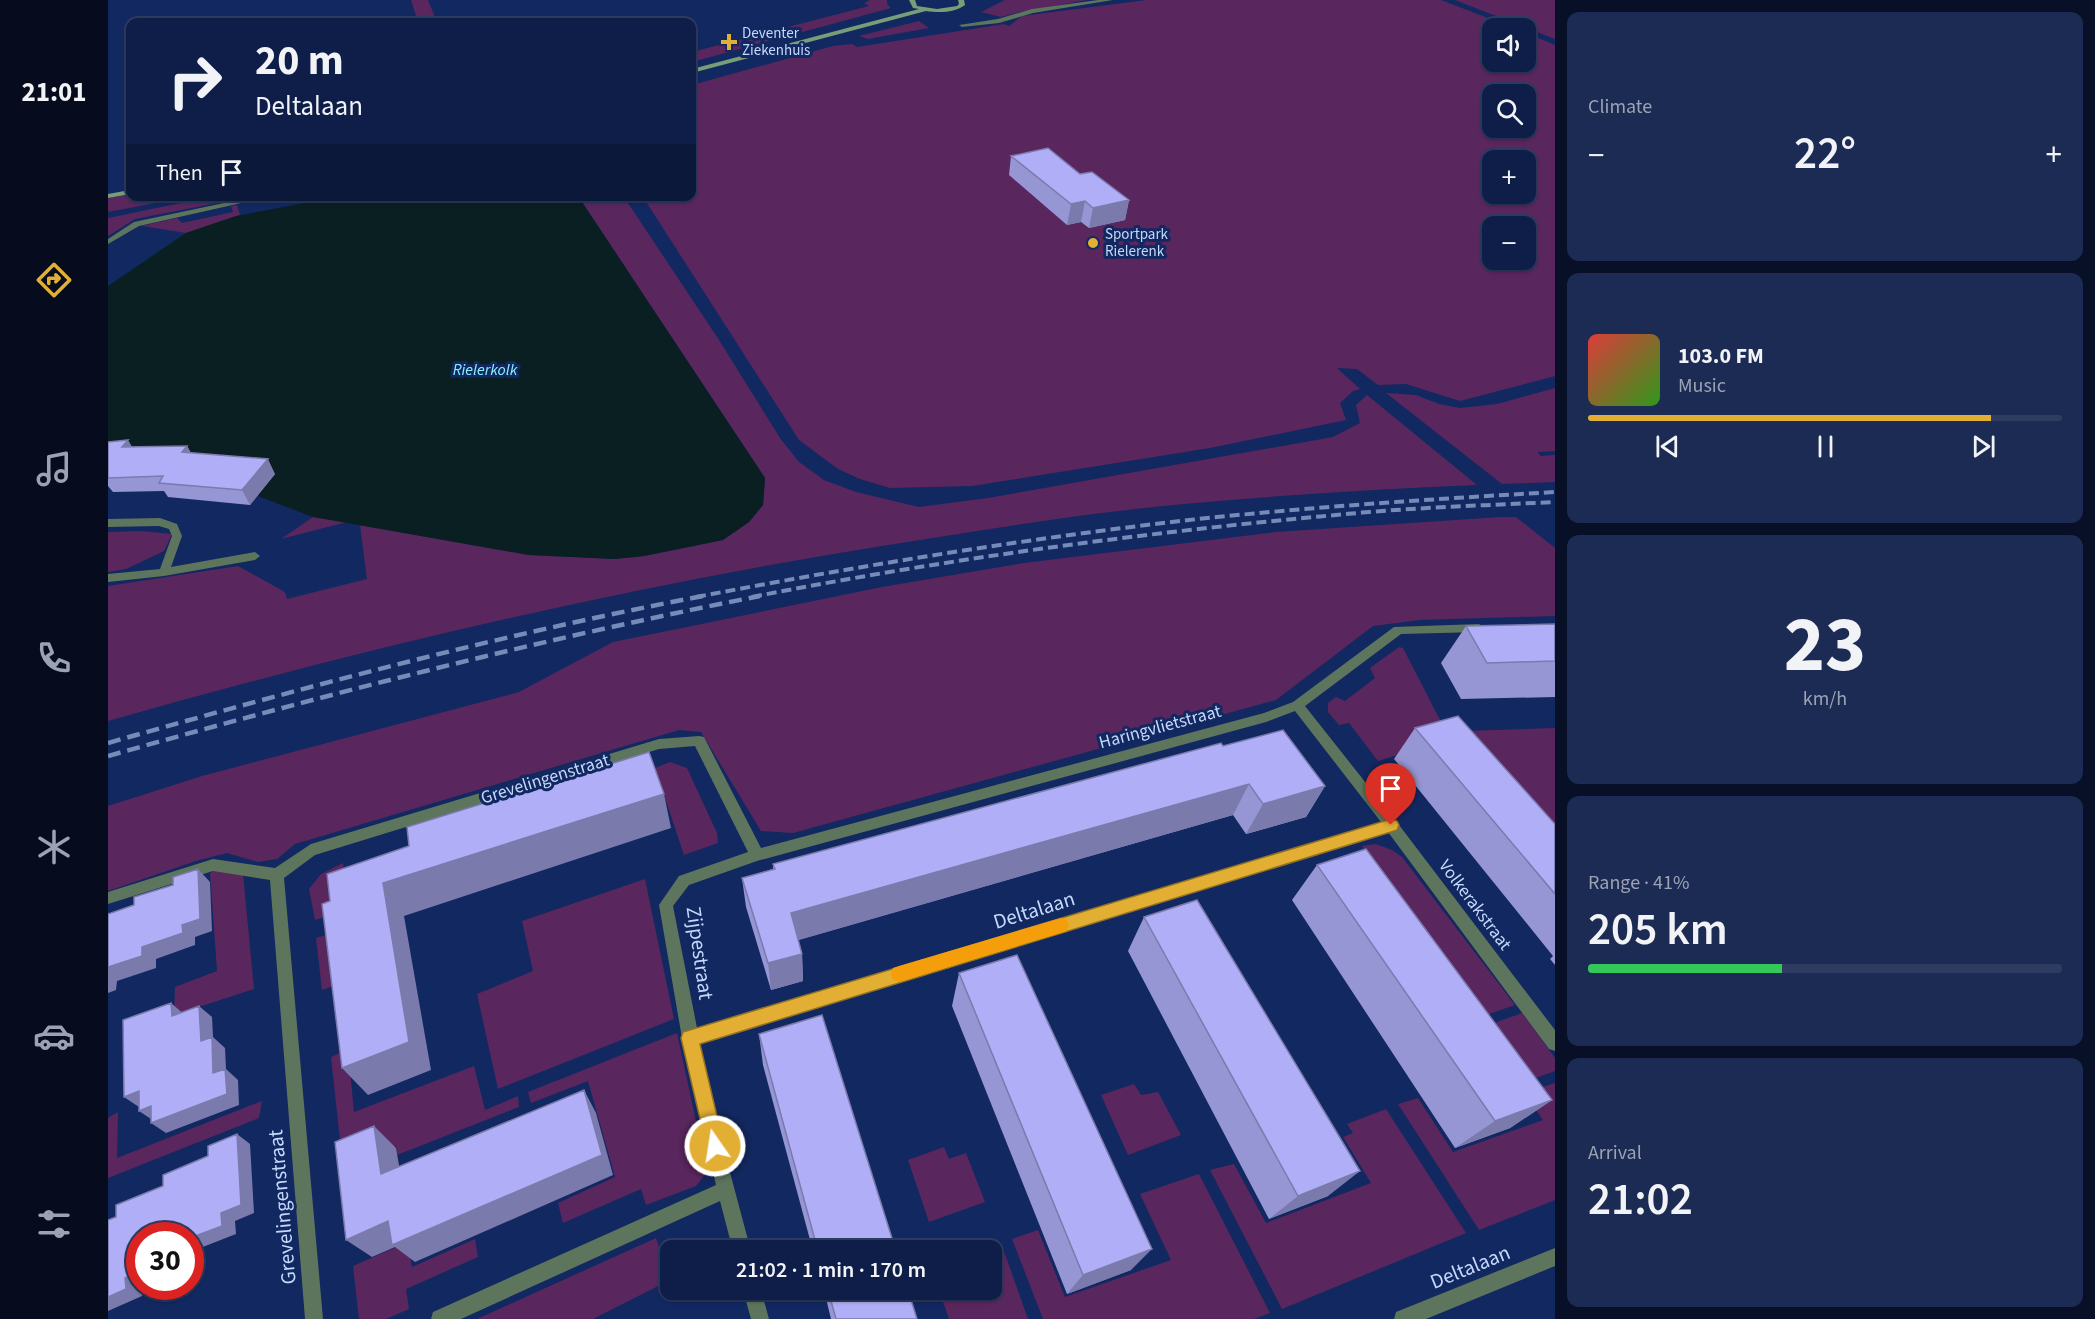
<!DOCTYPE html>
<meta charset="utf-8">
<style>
body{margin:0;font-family:"Source Sans 3",sans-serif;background:#1c2b53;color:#f1f3f6;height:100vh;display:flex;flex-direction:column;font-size:22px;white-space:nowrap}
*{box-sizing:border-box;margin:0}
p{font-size:20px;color:#9ba2b4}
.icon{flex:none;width:33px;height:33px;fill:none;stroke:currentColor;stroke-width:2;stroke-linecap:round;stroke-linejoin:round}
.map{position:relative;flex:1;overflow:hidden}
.panel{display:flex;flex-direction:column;gap:12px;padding:12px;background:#081028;width:540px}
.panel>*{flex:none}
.guide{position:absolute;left:18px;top:18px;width:570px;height:183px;border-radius:12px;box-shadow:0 2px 4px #0004,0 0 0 2px #2e3c61;background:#0e1e49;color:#f1f3f6;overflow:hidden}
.fabs{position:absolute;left:1374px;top:18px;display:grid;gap:12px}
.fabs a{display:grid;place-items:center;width:54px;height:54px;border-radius:12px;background:#0e1e49;box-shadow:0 2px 4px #0004,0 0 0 2px #2e3c61;font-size:30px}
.speed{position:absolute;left:18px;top:1222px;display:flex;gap:12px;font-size:30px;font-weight:700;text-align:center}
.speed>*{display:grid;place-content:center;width:78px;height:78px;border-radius:50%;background:#0e1e49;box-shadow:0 2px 4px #0004,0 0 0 2px #2e3c61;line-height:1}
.speed .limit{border:9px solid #d22;background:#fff;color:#111}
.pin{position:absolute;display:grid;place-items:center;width:51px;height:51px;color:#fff;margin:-62px -26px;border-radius:50% 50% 50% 0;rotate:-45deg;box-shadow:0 0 6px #0007}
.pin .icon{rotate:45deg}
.me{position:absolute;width:66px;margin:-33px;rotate:347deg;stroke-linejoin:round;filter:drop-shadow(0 0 4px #0008)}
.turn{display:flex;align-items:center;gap:21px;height:126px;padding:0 30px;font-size:27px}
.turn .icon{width:78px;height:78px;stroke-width:2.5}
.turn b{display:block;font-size:42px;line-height:51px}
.then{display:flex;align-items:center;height:57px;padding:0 30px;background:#0003;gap:12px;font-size:22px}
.big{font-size:45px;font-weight:600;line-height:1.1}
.panel .widget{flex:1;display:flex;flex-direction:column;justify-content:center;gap:9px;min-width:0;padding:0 21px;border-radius:12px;background:#1c2b53}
.panel .dial{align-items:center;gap:0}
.dial b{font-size:78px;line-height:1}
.song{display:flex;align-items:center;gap:18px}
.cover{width:72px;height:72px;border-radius:9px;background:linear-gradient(135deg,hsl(0 70% 55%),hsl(110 70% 35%))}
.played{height:6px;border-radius:3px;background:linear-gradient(90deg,#e2af34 85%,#2e3c61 85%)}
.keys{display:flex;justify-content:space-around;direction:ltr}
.heat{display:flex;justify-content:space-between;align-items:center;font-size:33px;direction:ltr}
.charge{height:9px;border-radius:4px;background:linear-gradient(90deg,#34c759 41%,#2e3c61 0)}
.trip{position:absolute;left:552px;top:1240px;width:342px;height:60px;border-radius:12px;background:#0e1e49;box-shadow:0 2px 4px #0004,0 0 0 2px #2e3c61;font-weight:600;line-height:60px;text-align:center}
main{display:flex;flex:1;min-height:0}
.dock{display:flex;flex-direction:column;width:108px;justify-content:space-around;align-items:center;background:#060c1d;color:#9ba2b4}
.dock .icon{width:42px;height:42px}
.dock .active{color:#e2af34}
.dock b{font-size:27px;color:#f1f3f6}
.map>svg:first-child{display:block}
</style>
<main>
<nav class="dock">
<b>21:01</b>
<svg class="icon active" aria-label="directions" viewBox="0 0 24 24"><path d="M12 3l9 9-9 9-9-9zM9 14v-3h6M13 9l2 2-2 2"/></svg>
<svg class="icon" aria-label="music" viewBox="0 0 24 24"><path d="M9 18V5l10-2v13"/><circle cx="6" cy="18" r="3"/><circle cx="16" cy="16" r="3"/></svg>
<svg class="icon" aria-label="phone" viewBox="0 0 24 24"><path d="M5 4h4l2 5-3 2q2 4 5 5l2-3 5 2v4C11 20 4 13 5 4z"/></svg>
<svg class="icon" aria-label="climate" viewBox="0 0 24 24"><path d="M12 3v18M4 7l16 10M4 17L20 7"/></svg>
<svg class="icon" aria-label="car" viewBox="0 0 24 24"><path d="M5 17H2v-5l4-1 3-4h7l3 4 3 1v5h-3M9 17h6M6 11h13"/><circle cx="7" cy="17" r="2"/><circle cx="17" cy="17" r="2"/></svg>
<svg class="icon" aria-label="filters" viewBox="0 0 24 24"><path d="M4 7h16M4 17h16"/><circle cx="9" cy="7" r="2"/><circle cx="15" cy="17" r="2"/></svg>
</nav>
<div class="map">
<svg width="1447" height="1319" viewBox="0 0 1447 1319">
<rect width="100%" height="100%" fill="#122861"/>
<path fill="#5a265e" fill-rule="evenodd" d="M303 0H320L329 22H310Z
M762 0H779V4L783 8 584 62V52L761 6 756 3Z
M897 0H979L912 12 893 17 873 12Z
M1038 0H1333L1406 28H1384V62H1418V33L1447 45V376L1352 401 1298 384 1270 385 1249 369 1229 368 1252 389 1245 391 1232 403 1238 420 1102 448 864 486 782 488 752 479 730 469 691 440 535 197 584 196V85L725 46 744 44 749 47 896 24 901 26 914 16ZM1384 94H1418V128H1384ZM1384 160H1418V194H1384ZM1384 226H1418V260H1384Z
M1347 0H1447V39Z
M811 21 821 28 760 39 751 36Z
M22 194V196L80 197 0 212V198Z
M107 196 140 197 27 219 0 236V218Z
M464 197H516L611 340 672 438 691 462 716 480 748 492 811 507 880 498 1225 437 1252 423 1248 405 1259 395 1369 485C1271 489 1174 495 1076 504 988 512 900 526 812 540 538 582 267 645 0 721V586L130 566 177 592 179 599 259 579 252 525 421 555 507 559 536 556 615 540 641 522 655 505 657 478 474 202Z
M129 205 132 215 78 233 34 226 69 218 74 223 125 212 123 206Z
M1447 388V451L1430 452 1432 456 1447 455V482L1394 484 1278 393 1308 395 1331 404 1352 408 1389 404Z
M205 517 239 522 173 539Z
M1393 517H1408L1447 548V616L1312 620 1265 626 1168 700 685 833 653 831 593 732 571 730 187 844 169 859 150 862 119 853 88 861 0 891V806L94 776 411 692 505 642 774 587 916 563 1168 532Z
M33 531 64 534 56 551 18 569 0 572V532Z
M1291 647 1295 648 1332 720 1349 737 1270 761 1241 723 1231 725 1220 712V703L1228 697 1237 701 1267 678 1262 668Z
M1447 728V835L1357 731Z
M562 762 579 768 609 833 610 843 576 855 547 768Z
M1268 844 1284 850 1294 857 1407 1005 1364 1020 1254 846Z
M235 863 245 933 228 985 214 990 208 938 225 933 223 915 207 920 201 889 213 874Z
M109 869 135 874 146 989 66 1015 67 987 109 971 102 873Z
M537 879 566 1019 390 1089 369 994 425 971 414 921Z
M1414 1013 1447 1058V1071L1410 1084 1370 1029Z
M569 1033 599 1172 588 1186 538 1205 533 1189 455 1223 450 1203 507 1177 480 1081 423 1103 420 1092Z
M240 1049 246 1112 366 1066 377 1110 410 1096 411 1107 289 1155 288 1146 235 1168 223 1057Z
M1447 1083V1200L1371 1230 1290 1104 1310 1098 1345 1152 1435 1120 1416 1093Z
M1026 1084 1033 1095 1050 1092 1073 1135 1020 1155 993 1095Z
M154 1101 151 1118 0 1178V1118L10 1112 9 1158Z
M1278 1109 1358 1233 1174 1309 1102 1170 1126 1164 1158 1223 1263 1183 1235 1137 1245 1133 1239 1124Z
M836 1147 841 1159 858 1153 877 1202 821 1222 800 1160Z
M1091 1174 1162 1313 1146 1319H935L904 1239 930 1230 957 1297 1063 1260 1032 1194Z
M548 1238 562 1280 485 1319H369Z
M367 1239 370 1257 298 1289 301 1309 278 1319H251L245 1266 300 1242 304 1267Z
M893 1243 920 1319H841L831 1290H884V1251H871Z"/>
<path fill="#0a1f21" d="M229 197H464L474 202 657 478 655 505 641 522 615 540 536 556 507 559 421 555 205 517 150 496 73 487 0 483V286L78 233 128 216Z"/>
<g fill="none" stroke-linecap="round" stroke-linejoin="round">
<path fill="#5d755d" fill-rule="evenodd" d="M990 0H1005L925 13 891 23 854 27 851 25 890 19 924 9Z
M149 196H165L31 226 0 244V239L26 222Z
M52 518 69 524 74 536 63 567 147 552 152 556 147 560 56 576 0 582V574L52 569 64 536 61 529 51 526 0 527V519Z
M1371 624 1377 628 1371 632 1293 634 1197 706 1288 821 1447 1030V1051L1441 1049 1280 832 592 1043 620 1165 643 1251H625L612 1201 353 1319H323L325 1312 608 1185 574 1038 551 905 571 876 640 852 587 746 551 749 207 855 176 878 215 1319H197L162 880 105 871 0 904V892L105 859 167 868 203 844 551 739 591 736 596 737 653 848 1156 713 1185 702 1286 627ZM1187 711 1273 822 589 1028 565 906 581 885 649 861 1158 722Z
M1447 1248V1266L1318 1319H1286L1288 1312Z
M635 1290H653L661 1319H643Z"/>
<path fill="#779e77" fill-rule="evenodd" d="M801 0H807L809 6 829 9 849 6 851 4 850 0H856L857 5C847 13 830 13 818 11L584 73V69L811 9 805 8Z
M22 190V194L0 198V194Z"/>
<path stroke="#778bb8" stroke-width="4" stroke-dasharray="10 5" stroke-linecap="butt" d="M588 597C751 566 915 539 1081 520 1202 507 1325 499 1447 492
M644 597C848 557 1054 530 1261 512 1323 507 1385 505 1447 502"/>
<path stroke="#778bb8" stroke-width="4.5" stroke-dasharray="13 7" stroke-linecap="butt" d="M0 743C197 687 394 634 595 596
M0 756C216 695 432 639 652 596"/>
</g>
<path fill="#9696d4" d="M903 156 972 174 1021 200 1017 220 981 228 973 222 959 225 901 175Z
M0 442 24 447 79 446 83 453 167 474 142 505 60 497 56 491 5 492 0 486Z
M1447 624V697L1353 699 1333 663 1358 626Z
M1307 728 1447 824V965L1442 959 1445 956 1286 759Z
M1115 746 1217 786 1198 817 1138 834 1125 815 690 940 694 954 695 981 663 990 638 907 634 878 665 869V864Z
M1209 865 1444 1100 1402 1128 1347 1148 1184 900Z
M1036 917 1220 1196 1161 1219 1020 951Z
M851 973 1023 1270 959 1294 844 1006Z
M651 1034 788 1251H705L655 1065Z
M716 1290H800L809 1319H723Z"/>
<path fill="#7a7aad" d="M1021 200 1017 220 981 228 985 208Z
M977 201 973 222 959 225 963 204Z
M20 440 29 455 14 447Z
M79 446 87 461 74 452Z
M160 459 167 474 142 505 134 490Z
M1141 784 1125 815 684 942 683 913Z
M1217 786 1198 817 1138 834 1155 804Z
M556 794 563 828 296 916 323 1070 260 1095 234 1068 275 883Z
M90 869 102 882 104 931 87 937V945L48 959V968L9 981 8 990 0 993V967L34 947 74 925Z
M694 954 695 981 663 990 660 963Z
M63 1003 77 1015 64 1016Z
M91 1006 104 1017 105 1037 117 1048 118 1069 130 1080 131 1105 58 1133 43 1123 105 1073 93 1041Z
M476 1090 488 1113 505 1175 307 1262 287 1247 264 1257 238 1240Z
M31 1091V1107L16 1097Z
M1444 1100 1402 1128 1347 1148 1387 1121Z
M43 1106 46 1121 31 1111Z
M266 1126 288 1148 296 1194 273 1174Z
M129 1134 142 1144 146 1213 127 1221 128 1234 82 1252V1238L113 1213Z
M1252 1171 1220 1196 1161 1219 1190 1196Z
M1044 1249 1023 1270 959 1294 975 1275Z
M32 1272V1287H34V1296L0 1311V1297L17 1278Z
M595 1290H603L579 1302 578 1299Z"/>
<path fill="#afaef7" stroke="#7a7aad" stroke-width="1.5" d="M940 148 972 174 984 172 1021 200 985 208 977 201 963 204 903 156Z
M20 440 14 447 79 446 74 452 160 459 134 490 51 483 55 476 0 478V442Z
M1447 624V661L1379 663 1358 626Z
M1350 716 1447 824V894L1307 728Z
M1175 730 1217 786 1155 804 1141 784 683 913 694 954 660 963 634 878 667 869 665 864 1113 743 1115 746Z
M541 752 556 794 275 883 301 1042 234 1068 214 904 222 901 219 874 301 846 299 827Z
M1258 849 1444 1100 1387 1121 1209 865Z
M90 869 92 919 74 925 75 933 34 947V956L0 967V914L26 905V897L65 885V877Z
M1089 900 1252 1171 1190 1196 1036 917Z
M909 955 1044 1249 975 1275 851 973Z
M63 1003 64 1016 91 1006 93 1041 104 1037 105 1073 117 1069 119 1094 43 1123V1106L31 1111V1091L16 1097 15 1020Z
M714 1015 788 1251H710L651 1034Z
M476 1090 494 1155 284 1245 280 1221 238 1240 227 1142 266 1126 273 1174Z
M129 1134 133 1205 113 1213 114 1226 82 1238V1236H32V1272L17 1278 18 1289 0 1297V1220L8 1217V1205L55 1186V1175L100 1156V1146Z
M589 1243 591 1251H572Z
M575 1290H595L578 1299Z
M720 1290H800L809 1319H728Z"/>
<path fill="#e2af34" stroke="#937222" stroke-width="1.5" d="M1283 819 1289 821 1291 825 1289 830 1283 832 592 1044 616 1146 614 1153 607 1156 600 1153 573 1038 575 1032Z"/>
<path fill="#f59e0b" d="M953 918 959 920 961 925 959 931 953 933 791 982 785 980 783 974 785 968 791 966Z"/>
<g fill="#e2af34" stroke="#122861" stroke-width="2">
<path d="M618 33h6v6h6v6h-6v6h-6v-6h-6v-6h6z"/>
<circle cx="985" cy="243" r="6"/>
</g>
<g text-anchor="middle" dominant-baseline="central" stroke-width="6" stroke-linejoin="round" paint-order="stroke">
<g font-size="15" fill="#c6d8fb" stroke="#122861" text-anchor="start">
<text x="634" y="33">Deventer<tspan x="634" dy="17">Ziekenhuis</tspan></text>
<text x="997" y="234">Sportpark<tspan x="997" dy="17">Rielerenk</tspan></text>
</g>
<g font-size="16" font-style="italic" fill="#89f2fd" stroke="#122861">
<text x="377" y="370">Rielerkolk</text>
</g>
<g font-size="18" fill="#c6d8fb" stroke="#122861">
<text transform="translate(1052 727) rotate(-15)">Haringvlietstraat</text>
<text transform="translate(437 779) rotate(-17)">Grevelingenstraat</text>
<text transform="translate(1367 905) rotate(53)">Volkerakstraat</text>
</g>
<g font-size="21" fill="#c6d8fb" stroke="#122861">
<text transform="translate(926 910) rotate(-17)">Deltalaan</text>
<text transform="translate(592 953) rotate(82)">Zijpestraat</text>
<text transform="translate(174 1207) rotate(-95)">Grevelingenstraat</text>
<text transform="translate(1362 1267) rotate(-22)">Deltalaan</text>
</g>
</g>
</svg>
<div class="fabs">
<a><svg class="icon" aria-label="sound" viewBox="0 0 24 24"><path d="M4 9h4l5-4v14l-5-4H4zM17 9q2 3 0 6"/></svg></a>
<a><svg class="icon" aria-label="search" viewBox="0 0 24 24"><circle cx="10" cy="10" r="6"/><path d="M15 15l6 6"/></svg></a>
<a>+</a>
<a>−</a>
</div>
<div class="speed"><div class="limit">30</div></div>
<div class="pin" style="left:1283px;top:825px;background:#d93025"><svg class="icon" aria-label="arrive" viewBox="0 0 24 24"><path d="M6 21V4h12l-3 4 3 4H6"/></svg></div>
<svg class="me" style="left:607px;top:1146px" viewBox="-20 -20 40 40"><circle r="17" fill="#e2af34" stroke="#fff" stroke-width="3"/><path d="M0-11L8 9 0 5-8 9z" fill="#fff"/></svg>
<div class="trip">21:02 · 1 min · 170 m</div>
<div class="guide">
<div class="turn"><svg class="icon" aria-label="right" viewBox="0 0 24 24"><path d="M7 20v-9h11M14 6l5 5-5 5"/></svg><div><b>20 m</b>Deltalaan</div></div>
<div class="then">Then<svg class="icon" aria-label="arrive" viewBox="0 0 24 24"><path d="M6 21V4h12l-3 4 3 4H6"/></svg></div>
</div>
</div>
<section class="panel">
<div class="widget"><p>Climate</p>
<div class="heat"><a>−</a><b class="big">22°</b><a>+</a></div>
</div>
<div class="widget">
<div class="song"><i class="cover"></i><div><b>103.0 FM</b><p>Music</p></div></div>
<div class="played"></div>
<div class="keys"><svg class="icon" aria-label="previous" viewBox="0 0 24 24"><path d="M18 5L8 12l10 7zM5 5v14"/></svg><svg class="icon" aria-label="pause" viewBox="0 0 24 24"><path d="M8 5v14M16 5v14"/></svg><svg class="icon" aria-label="next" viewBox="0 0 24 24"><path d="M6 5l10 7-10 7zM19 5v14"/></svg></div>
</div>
<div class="widget dial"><b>23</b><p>km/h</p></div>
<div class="widget"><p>Range · 41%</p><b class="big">205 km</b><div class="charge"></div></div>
<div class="widget"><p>Arrival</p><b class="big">21:02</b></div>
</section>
</main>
